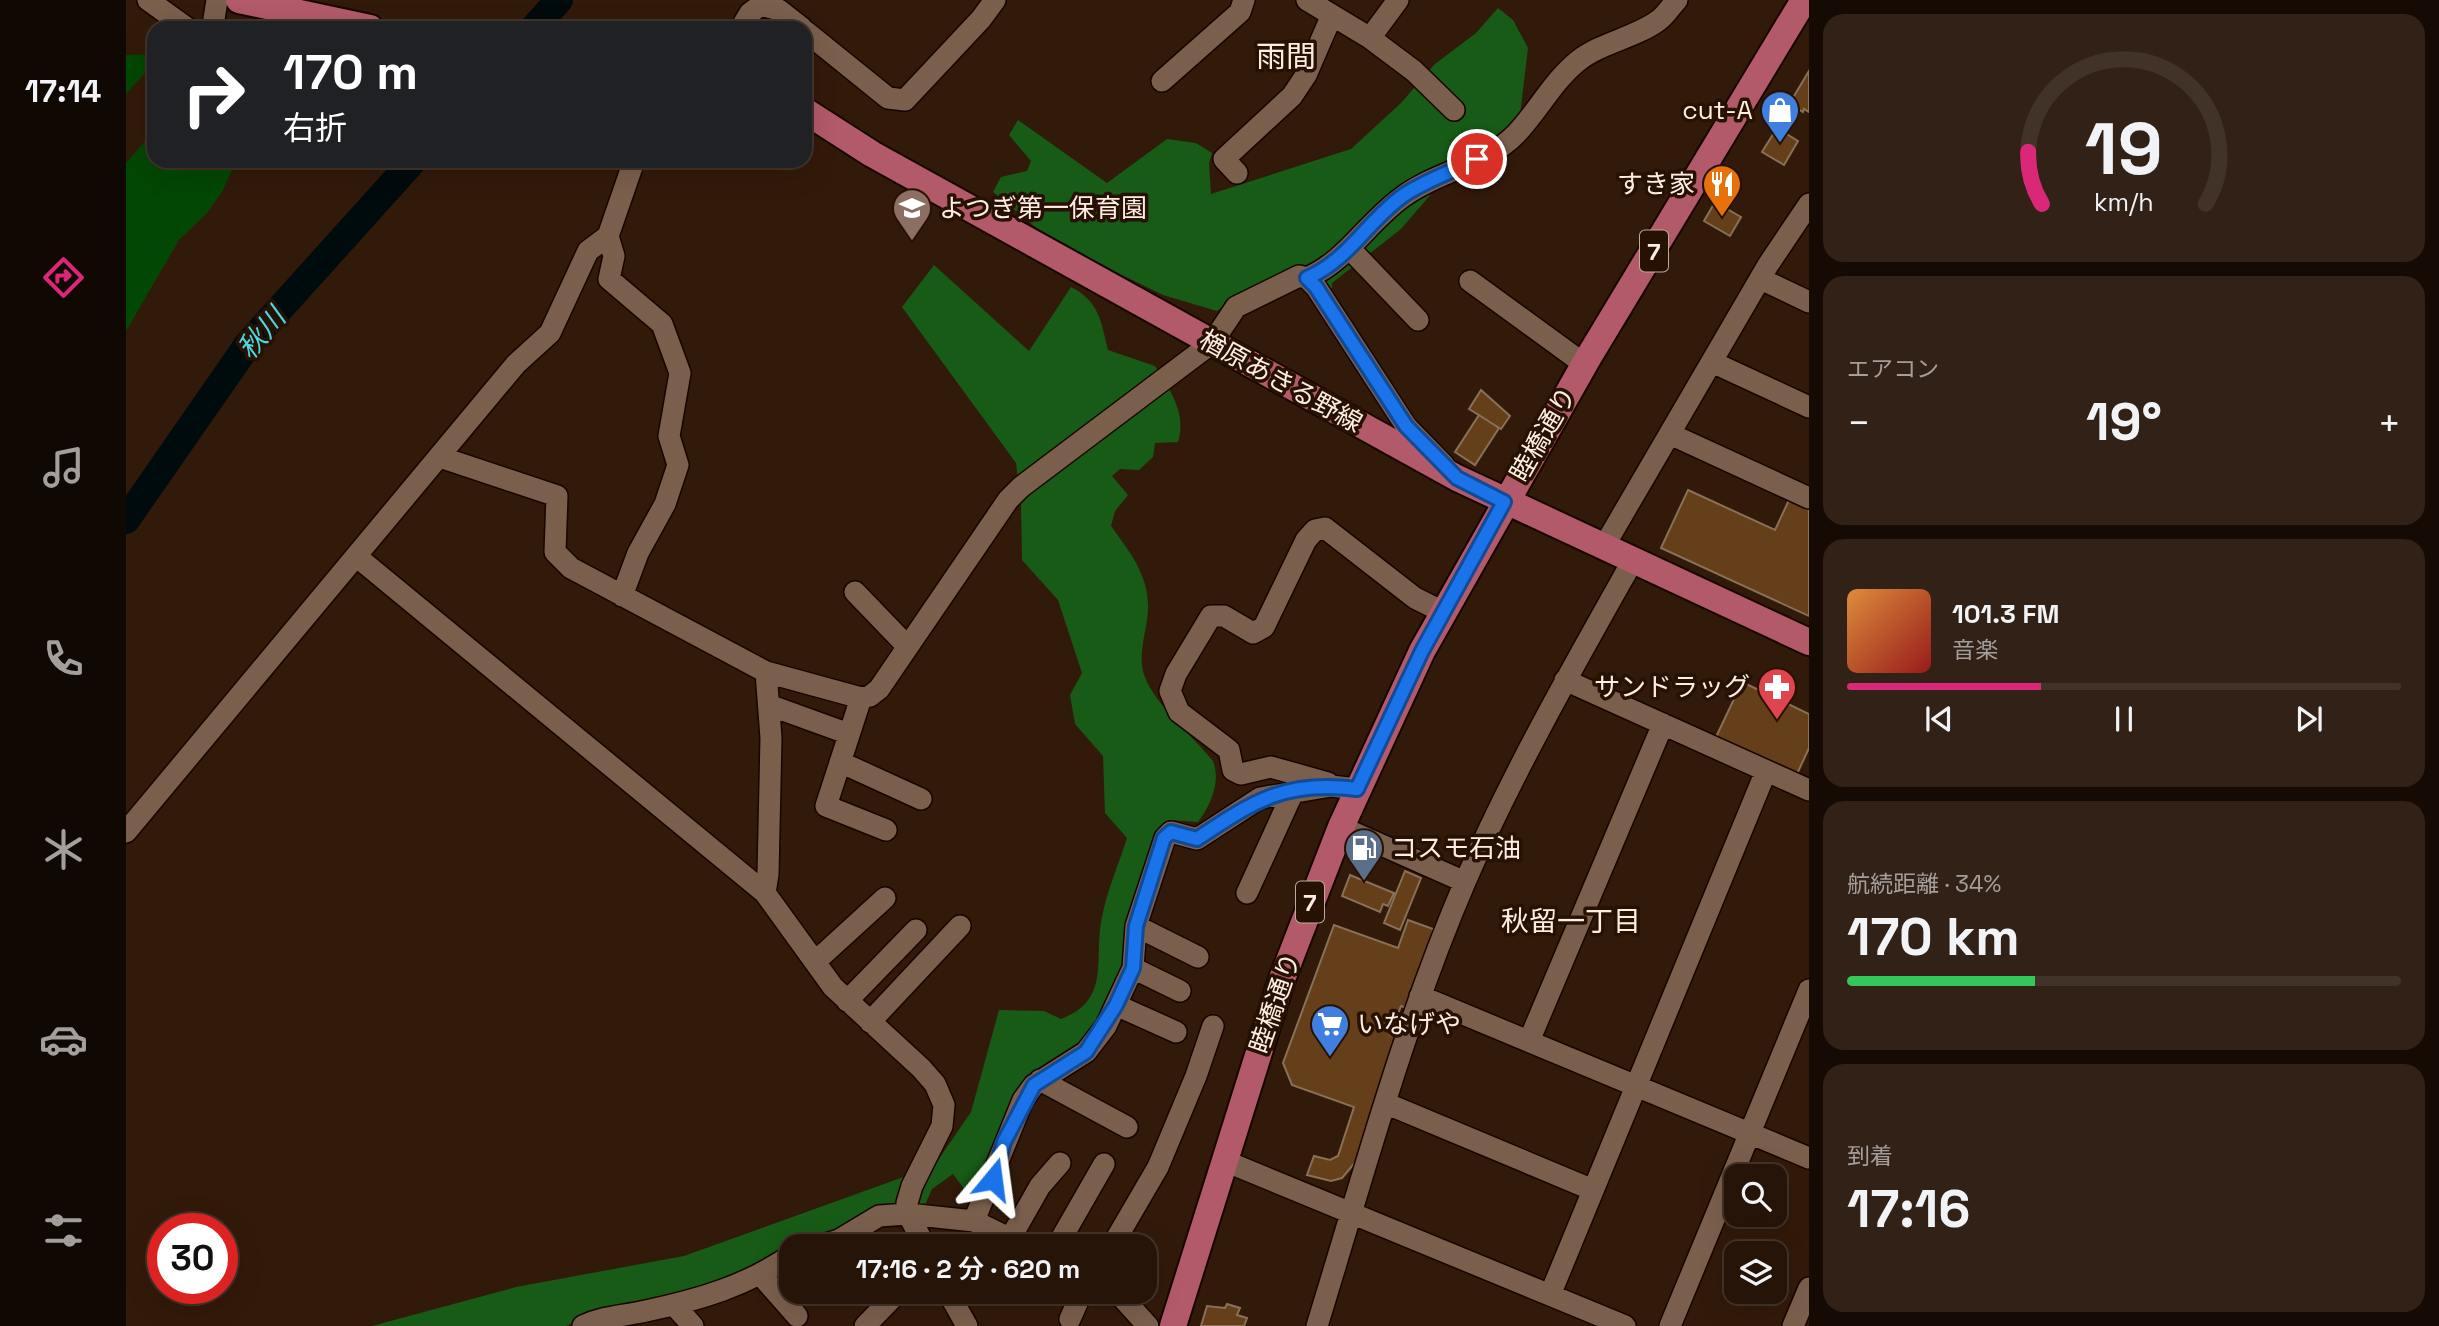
<!DOCTYPE html>
<html lang="ja">
<meta charset="utf-8">
<style>
body{margin:0;font-family:"Space Grotesk","Noto Sans JP",sans-serif;background:#322116;color:#f1f3f6;height:100vh;display:flex;flex-direction:column;font-size:26px;white-space:nowrap}
*{box-sizing:border-box;margin:0}
p{font-size:23px;color:#a49e9c}
.icon{flex:none;width:38px;height:38px;fill:none;stroke:currentColor;stroke-width:2;stroke-linecap:round;stroke-linejoin:round}
.map{position:relative;flex:1;overflow:hidden}
.sheet{display:flex;flex-direction:column;gap:14px;padding:14px;background:#150b04;width:630px}
.sheet>*{flex:none}
.top-card{position:absolute;left:21px;top:21px;width:665px;height:147px;border-radius:21px;box-shadow:0 7px 28px #0002,0 0 0 2px #423329;background:#202124;color:#fff;overflow:hidden}
.tools{position:absolute;left:1598px;top:1164px;display:grid;gap:14px}
.tools a{display:grid;place-items:center;width:63px;height:63px;border-radius:14px;background:#261408;box-shadow:0 7px 28px #0002,0 0 0 2px #423329;font-size:35px}
.speed{position:absolute;left:21px;top:1213px;display:flex;gap:14px;font-size:35px;font-weight:700;text-align:center}
.speed>*{display:grid;place-content:center;width:91px;height:91px;border-radius:50%;background:#261408;box-shadow:0 7px 28px #0002,0 0 0 2px #423329;line-height:1}
.speed .limit{border:10px solid #d22;background:#fff;color:#111}
.pin{position:absolute;display:grid;place-items:center;width:60px;height:60px;color:#fff;margin:-30px;border:4px solid #fff;border-radius:50%;box-shadow:0 2px 7px #0007}
.me{position:absolute;width:77px;margin:-38px;rotate:16deg;stroke-linejoin:round;filter:drop-shadow(0 0 5px #0008)}
.turn{display:flex;align-items:center;gap:24px;height:147px;padding:0 21px;font-size:32px}
.turn .icon{width:91px;height:91px;stroke-width:2.5}
.turn b{display:block;font-size:49px;line-height:60px}
.big{font-size:52px;font-weight:600;line-height:1.1}
.sheet .tile{flex:1;display:flex;flex-direction:column;justify-content:center;gap:10px;min-width:0;padding:0 24px;border-radius:21px;background:#322116}
.sheet .dial{align-items:center;gap:0}
.dial svg{height:182px;overflow:visible;fill:none;stroke:#423329;stroke-width:7;stroke-linecap:round;text-anchor:middle}
.dial text{fill:#f1f3f6;stroke:none}
.song{display:flex;align-items:center;gap:21px}
.cover{width:84px;height:84px;border-radius:10px;background:linear-gradient(135deg,hsl(30 70% 55%),hsl(0 70% 35%))}
.played{height:7px;border-radius:4px;background:linear-gradient(90deg,#db2777 35%,#423329 35%)}
.keys{display:flex;justify-content:space-around;direction:ltr}
.heat{display:flex;justify-content:space-between;align-items:center;font-size:38px;direction:ltr}
.charge{height:10px;border-radius:5px;background:linear-gradient(90deg,#34c759 34%,#423329 0)}
.trip{position:absolute;left:653px;top:1234px;width:378px;height:70px;border-radius:21px;background:#261408;box-shadow:0 7px 28px #0002,0 0 0 2px #423329;font-weight:600;line-height:70px;text-align:center}
main{display:flex;flex:1;min-height:0}
.tab-bar{display:flex;flex-direction:column;width:126px;justify-content:space-around;align-items:center;background:#0f0803;color:#a49e9c}
.tab-bar .icon{width:49px;height:49px}
.tab-bar .current{color:#db2777}
.tab-bar b{font-size:32px;color:#f1f3f6}
.map>svg:first-child{display:block}
</style>
<main>
<nav class="tab-bar">
<b>17:14</b>
<svg class="icon current" aria-label="directions" viewBox="0 0 24 24"><path d="M12 3l9 9-9 9-9-9zM9 14v-3h6M13 9l2 2-2 2"/></svg>
<svg class="icon" aria-label="music" viewBox="0 0 24 24"><path d="M9 18V5l10-2v13"/><circle cx="6" cy="18" r="3"/><circle cx="16" cy="16" r="3"/></svg>
<svg class="icon" aria-label="phone" viewBox="0 0 24 24"><path d="M5 4h4l2 5-3 2q2 4 5 5l2-3 5 2v4C11 20 4 13 5 4z"/></svg>
<svg class="icon" aria-label="climate" viewBox="0 0 24 24"><path d="M12 3v18M4 7l16 10M4 17L20 7"/></svg>
<svg class="icon" aria-label="car" viewBox="0 0 24 24"><path d="M5 17H2v-5l4-1 3-4h7l3 4 3 1v5h-3M9 17h6M6 11h13"/><circle cx="7" cy="17" r="2"/><circle cx="17" cy="17" r="2"/></svg>
<svg class="icon" aria-label="filters" viewBox="0 0 24 24"><path d="M4 7h16M4 17h16"/><circle cx="9" cy="7" r="2"/><circle cx="15" cy="17" r="2"/></svg>
</nav>
<div class="map">
<svg width="1683" height="1326" viewBox="0 0 1683 1326">
<rect width="100%" height="100%" fill="#321a0a"/>
<path fill="#034704" d="M28 54V63L0 94V55Z
M28 131V161H110L96 192 81 213 53 240 0 331V163Z"/>
<path fill="#175b16" d="M1372 8 1387 20 1402 48 1391 140 1312 186 1275 229 1206 283V288L1189 292 1155 276 1123 289 1091 311 1037 295 926 241 867 192 875 177 901 171 905 161 883 135 892 120 981 183 1041 139 1070 143 1086 153 1083 163 1085 194 1225 149 1275 103 1309 64 1350 33Z
M808 265 903 351 945 287C974 302 975 322 982 350L1029 366C1044 390 1061 413 1052 442L1029 443 1027 457 1013 470 994 469 986 476 1002 495 989 511 985 526C1003 551 1023 575 1022 608 1022 629 1010 656 1019 677 1029 705 1068 737 1087 761 1095 782 1085 805 1072 822L1047 820 1012 898 1001 963 969 1040 895 1092 861 1182 844 1197 827 1174 806 1189 799 1205 731 1219 674 1246H665L601 1280 456 1318 440 1326H246L390 1287 558 1256 808 1166 845 1112 873 1010 918 1011 935 1019C986 1000 967 959 976 917 981 890 993 864 1001 838L979 813 977 756 949 724 944 695 956 673 932 600 896 560 895 504 890 463 776 307Z"/>
<g fill="none" stroke-linecap="round" stroke-linejoin="round">
<path stroke="#000b0d" stroke-width="28" d="M408 28 433 0
M0 520 123 343 287 161"/>
</g>
<path fill="#643f19" stroke="#897059" stroke-width="2" d="M1683 71V112L1678 109 1677 112 1667 106 1669 103 1665 101Z
M1651 128 1672 141 1658 165 1636 152Z
M1589 202 1615 217 1604 236 1578 221Z
M1355 390 1384 416 1375 429 1343 409Z
M1353 415 1373 428 1349 465 1329 452Z
M1562 490 1649 530 1663 500 1683 510V616L1535 548Z
M1616 682 1683 714V748L1671 774 1590 737Z
M1279 871 1295 878 1274 930 1258 923Z
M1224 875 1268 893 1262 906 1257 904 1254 912 1216 896Z
M1282 920 1310 930 1281 1008 1275 1006 1264 1035 1272 1038 1232 1159 1216 1178 1205 1181 1181 1175 1188 1156 1204 1160 1212 1156 1228 1107 1166 1085 1157 1063 1208 925 1272 948Z
M1101 1304 1114 1308 1111 1315 1121 1318 1118 1326H1075L1081 1306 1099 1308Z"/>
<g fill="none" stroke-linecap="round" stroke-linejoin="round">
<defs>
<path id="minor" d="M22 0 61 28
M1181 0 1244 38 1272 0
M91 28 88 19 91 0
M615 28 624 13 635 5 653 10 676 28
M679 31 762 98 779 100 855 19 869 0
M1244 38 1288 71 1328 110
M1036 81 1114 12 1118 0
M1111 173 1098 159 1166 96 1180 75 1206 15
M1224 249 1292 320
M1181 278C1222 260 1242 221 1278 196 1312 171 1360 165 1390 134 1412 111 1427 81 1452 61 1476 42 1509 38 1533 20 1540 15 1545 6 1551 0
M1635 279 1683 302
M1344 281 1458 364
M1586 362 1683 407
M1544 434 1683 498
M314 457 431 496 429 552 445 568 640 672 735 698 744 696 753 689 882 500 895 487 1086 343 1110 307 1173 276 1181 278 1190 287 1280 426 1318 465
M1477 548 1642 265 1683 204
M230 556 639 893 707 987 795 1068 809 1084 818 1105 816 1126 786 1186 781 1203 782 1214 799 1246
M729 592 781 646
M496 596 512 553 539 504 552 465 543 436 554 373 536 324 483 279 488 256 482 236 508 161
M1439 680 1683 790
M735 698 700 806 760 830
M643 705 723 734
M714 762 795 799
M1202 783 1145 767 1115 774 1107 770 1103 750 1053 712 1044 691 1050 674 1085 616H1098L1127 633 1138 627 1180 540 1189 530 1199 528 1289 598 1317 612
M1215 827 1339 882
M0 832 390 364 424 333 462 251 482 236
M639 893 642 874 645 738 640 672
M1121 893 1168 790
M1010 926 1072 957
M690 961 759 898
M1007 968 1054 991
M1294 996 1683 1158
M721 1001 790 930
M990 1005 1050 1032
M744 1022 834 926
M1403 1041 1537 724
M914 1080 1001 1127
M1259 1103 1467 1190
M1099 1161 1499 1326
M848 1221 897 1100 908 1085 960 1052 980 1026 1007 968 1010 926 1039 838 1045 832 1071 839 1134 798 1205 786 1231 789
M885 1237 914 1186 934 1163
M694 1246 713 1240 753 1216 782 1214 848 1221 899 1246
M931 1246 978 1164
M986 1246 1032 1167 1070 1076 1087 1026
M634 1274 671 1316
M822 1292 841 1326
M991 1292 1022 1326
M1424 1295 1640 771
M548 1305 567 1326
M944 1319 956 1292
M457 1326C477 1316 498 1316 520 1311 572 1300 621 1286 665 1255
M739 1326 772 1292
M1191 1326C1237 1177 1277 1026 1339 882 1387 772 1447 667 1506 562
M1544 1326 1683 990
M1667 1326 1683 1288"/>
<path id="major" d="M113 0 244 28
M679 111 746 154 1331 478 1683 642
M1047 1326 1156 979 1215 827 1296 651 1462 358 1678 0"/>
</defs>
<use href="#minor" stroke="#180400" stroke-width="24"/>
<use href="#major" stroke="#180400" stroke-width="30"/>
<use href="#minor" stroke="#7b5f4d" stroke-width="21"/>
<use href="#major" stroke="#b25a69" stroke-width="26"/>
</g>
<g fill="none" stroke-linecap="round" stroke-linejoin="round">
<defs>
<path id="route" d="M867 1179 878 1142 908 1085 960 1052 990 1005 1007 968 1010 926 1038 838 1045 832 1071 839C1128 801 1159 780 1231 789L1296 651 1378 502 1331 478 1280 426 1190 287 1181 278C1223 260 1242 220 1278 195 1300 180 1328 171 1351 159"/>
</defs>
<use href="#route" stroke="#114b97" stroke-width="18"/>
<use href="#route" stroke="#1a73e8" stroke-width="12"/>
</g>
<defs>
<symbol id="shop-pin" viewBox="-11 -11 22 30"><path d="M0 17L-7.5 6A9.5 9.5 0 1 1 7.5 6Z" fill="#3f7fe0" stroke="#271102"/><path d="M-5-2.5h2.3a2.7 3.5 0 0 1 5.4 0H5L5.5 6h-11ZM-1.5-2.5h3a1.5 2.3 0 0 0-3 0Z" fill="#fff"/></symbol>
<symbol id="restaurant-pin" viewBox="-11 -11 22 30"><path d="M0 17L-7.5 6A9.5 9.5 0 1 1 7.5 6Z" fill="#e8710a" stroke="#271102"/><path d="M-5-6h1v4h1v-4h1v4h1v-4h1v5L-1.5 .5V6h-2V.5L-5-1ZM5-6V6H3V1.5H1.5Q1.5-4 5-6Z" fill="#fff"/></symbol>
<symbol id="school-pin" viewBox="-11 -11 22 30"><path d="M0 17L-7.5 6A9.5 9.5 0 1 1 7.5 6Z" fill="#8d6e63" stroke="#271102"/><path d="M0-5L7-2L0 1L-7-2ZM-4 1L0 2.5L4 1V4Q0 6-4 4Z" fill="#fff"/></symbol>
<symbol id="pharmacy-pin" viewBox="-11 -11 22 30"><path d="M0 17L-7.5 6A9.5 9.5 0 1 1 7.5 6Z" fill="#e0444e" stroke="#271102"/><path d="M-2-6h4v4h4v4h-4v4h-4v-4h-4v-4h4Z" fill="#fff"/></symbol>
<symbol id="fuel-pin" viewBox="-11 -11 22 30"><path d="M0 17L-7.5 6A9.5 9.5 0 1 1 7.5 6Z" fill="#5c6f8a" stroke="#271102"/><path d="M-5.5-6h7V0h2V4h1.3V-2.5L3-4.5l.8-.8L6-3V5H2.5V1h-1V6h-7ZM-4.2-4.7v3.2H.2V-4.7Z" fill="#fff"/></symbol>
<symbol id="supermarket-pin" viewBox="-11 -11 22 30"><path d="M0 17L-7.5 6A9.5 9.5 0 1 1 7.5 6Z" fill="#3f7fe0" stroke="#271102"/><path d="M-6-5.5h2.5l.6 2H6L4.5 2H-2.5L-4.4-4H-6ZM-1.5 3.2a1.3 1.3 0 1 0 .1 0ZM3 3.2a1.3 1.3 0 1 0 .1 0Z" fill="#fff"/></symbol>
</defs>
<g fill-rule="evenodd">
<use href="#shop-pin" x="1632" y="88" width="44" height="60"/>
<use href="#restaurant-pin" x="1574" y="162" width="44" height="60"/>
<use href="#school-pin" x="764" y="186" width="44" height="60"/>
<use href="#pharmacy-pin" x="1629" y="665" width="44" height="60"/>
<use href="#fuel-pin" x="1216" y="826" width="44" height="60"/>
<use href="#supermarket-pin" x="1182" y="1002" width="44" height="60"/>
</g>
<g text-anchor="middle" dominant-baseline="central" stroke-width="7" stroke-linejoin="round" paint-order="stroke">
<g fill="#271102" stroke="#beaba0" stroke-width="2">
<rect x="1514" y="230.5" width="28" height="41" rx="5"/>
<rect x="1170" y="881.5" width="28" height="41" rx="5"/>
</g>
<g font-size="24" font-weight="bold" fill="#feede3">
<text x="1528" y="251">7</text>
<text x="1184" y="902">7</text>
</g>
<g font-size="26" fill="#feede3" stroke="#271102" text-anchor="end">
<text x="1627" y="110">cut-A</text>
<text x="1569" y="184">すき家</text>
<text x="813" y="208" text-anchor="start">よつぎ第一保育園</text>
<text x="1624" y="687">サンドラッグ</text>
<text x="1265" y="848" text-anchor="start">コスモ石油</text>
<text x="1231" y="1024" text-anchor="start">いなげや</text>
</g>
<g font-size="26" fill="#feede3" stroke="#271102">
<text transform="translate(1155 381) rotate(29)">楢原あきる野線</text>
<text transform="translate(1417 434) rotate(-60)">睦橋通り</text>
<text transform="translate(1149 1003) rotate(-71)">睦橋通り</text>
</g>
<g font-size="28" font-style="italic" fill="#48d9e6" stroke="#271102">
<text transform="translate(135 333) rotate(-50)">秋川</text>
</g>
<g font-size="28" fill="#feede3" stroke="#271102">
<text x="1445" y="921">秋留一丁目</text>
</g>
<g font-size="30" fill="#feede3" stroke="#271102">
<text x="1160" y="56">雨間</text>
</g>
</g>
</svg>
<div class="tools">
<a><svg class="icon" aria-label="search" viewBox="0 0 24 24"><circle cx="10" cy="10" r="6"/><path d="M15 15l6 6"/></svg></a>
<a><svg class="icon" aria-label="layers" viewBox="0 0 24 24"><path d="M12 4l9 5-9 5-9-5zM3 14l9 5 9-5"/></svg></a>
</div>
<div class="speed"><div class="limit">30</div></div>
<div class="pin" style="left:1351px;top:159px;background:#d93025"><svg class="icon" aria-label="arrive" viewBox="0 0 24 24"><path d="M6 21V4h12l-3 4 3 4H6"/></svg></div>
<svg class="me" style="left:867px;top:1179px" viewBox="-20 -20 40 40"><path d="M0-17L14 15 0 8-14 15z" fill="#1a73e8" stroke="#fff" stroke-width="4"/></svg>
<div class="trip">17:16 · 2 分 · 620 m</div>
<div class="top-card">
<div class="turn"><svg class="icon" aria-label="right" viewBox="0 0 24 24"><path d="M7 20v-9h11M14 6l5 5-5 5"/></svg><div><b>170 m</b>右折</div></div>
</div>
</div>
<section class="sheet">
<div class="tile dial"><svg viewBox="0 0 100 80">
<path d="M14 69A42 42 0 1 1 86 69"/>
<path d="M14 69A42 42 0 0 1 8 46" stroke="#db2777"/>
<text x="50" y="56" font-size="32" font-weight="700">19</text>
<text x="50" y="72" font-size="11">km/h</text>
</svg></div>
<div class="tile"><p>エアコン</p>
<div class="heat"><a>−</a><b class="big">19°</b><a>+</a></div>
</div>
<div class="tile">
<div class="song"><i class="cover"></i><div><b>101.3 FM</b><p>音楽</p></div></div>
<div class="played"></div>
<div class="keys"><svg class="icon" aria-label="previous" viewBox="0 0 24 24"><path d="M18 5L8 12l10 7zM5 5v14"/></svg><svg class="icon" aria-label="pause" viewBox="0 0 24 24"><path d="M8 5v14M16 5v14"/></svg><svg class="icon" aria-label="next" viewBox="0 0 24 24"><path d="M6 5l10 7-10 7zM19 5v14"/></svg></div>
</div>
<div class="tile"><p>航続距離 · 34%</p><b class="big">170 km</b><div class="charge"></div></div>
<div class="tile"><p>到着</p><b class="big">17:16</b></div>
</section>
</main>
